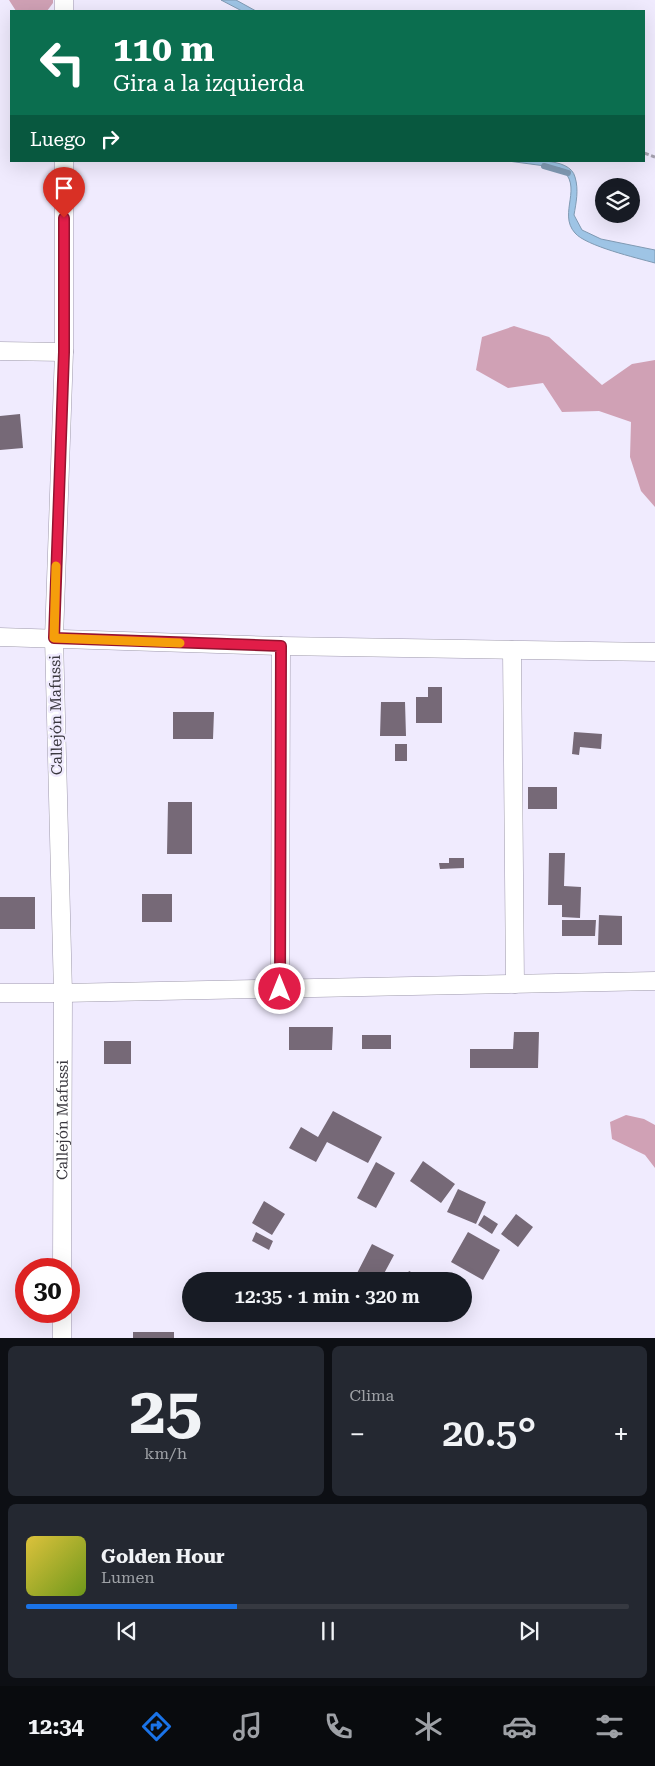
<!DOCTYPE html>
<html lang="es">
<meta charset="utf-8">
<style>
body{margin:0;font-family:"Roboto Serif",serif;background:#242831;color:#f1f3f6;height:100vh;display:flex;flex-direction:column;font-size:19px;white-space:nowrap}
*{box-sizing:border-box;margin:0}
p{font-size:16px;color:#9ea1a6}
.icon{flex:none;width:28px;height:28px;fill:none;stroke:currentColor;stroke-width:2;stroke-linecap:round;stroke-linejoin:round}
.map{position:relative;height:1338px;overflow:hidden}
.drawer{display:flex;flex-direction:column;gap:8px;padding:8px;background:#0d0f14;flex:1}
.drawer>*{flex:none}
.banner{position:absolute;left:10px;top:10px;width:635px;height:152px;border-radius:0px;box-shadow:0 5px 20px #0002;background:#0b6e4f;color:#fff;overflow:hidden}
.buttons{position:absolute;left:595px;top:178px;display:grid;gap:10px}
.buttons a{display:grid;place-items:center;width:45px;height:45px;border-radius:50%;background:#171b24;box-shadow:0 5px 20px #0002;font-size:25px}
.speed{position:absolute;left:15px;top:1258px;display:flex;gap:10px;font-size:25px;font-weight:700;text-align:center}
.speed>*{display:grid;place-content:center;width:65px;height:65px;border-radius:50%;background:#171b24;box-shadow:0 5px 20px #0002;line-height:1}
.speed .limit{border:8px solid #d22;background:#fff;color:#111}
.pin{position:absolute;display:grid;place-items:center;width:42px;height:42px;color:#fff;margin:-51px -21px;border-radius:50% 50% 50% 0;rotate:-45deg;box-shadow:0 0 5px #0007}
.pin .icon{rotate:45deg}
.me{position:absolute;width:55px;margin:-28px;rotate:0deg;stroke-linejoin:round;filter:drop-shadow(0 0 4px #0008)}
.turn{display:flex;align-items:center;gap:18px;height:105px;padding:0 20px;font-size:22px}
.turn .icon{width:65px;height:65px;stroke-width:2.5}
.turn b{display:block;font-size:35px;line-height:42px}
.then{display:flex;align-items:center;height:48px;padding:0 20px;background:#0003;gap:10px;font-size:19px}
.big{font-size:38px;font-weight:600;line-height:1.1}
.drawer .card{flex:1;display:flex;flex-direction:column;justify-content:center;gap:8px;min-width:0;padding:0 18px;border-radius:8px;background:#242831}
.drawer .dial{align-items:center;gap:0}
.dial b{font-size:65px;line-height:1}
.song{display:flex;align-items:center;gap:15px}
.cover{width:60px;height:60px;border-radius:8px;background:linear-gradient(135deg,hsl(50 70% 55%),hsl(80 70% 35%))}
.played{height:5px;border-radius:2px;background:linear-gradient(90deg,#1a73e8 35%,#363941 35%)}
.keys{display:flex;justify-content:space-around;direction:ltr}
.heat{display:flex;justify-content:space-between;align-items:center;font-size:28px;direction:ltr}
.drawer .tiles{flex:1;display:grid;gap:8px;grid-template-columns:1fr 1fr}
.card:last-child{grid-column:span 2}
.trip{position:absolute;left:182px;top:1272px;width:290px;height:50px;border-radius:25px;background:#171b24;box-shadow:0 5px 20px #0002;font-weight:600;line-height:50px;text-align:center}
.tabs{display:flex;height:80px;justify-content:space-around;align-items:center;background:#090b0e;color:#9ea1a6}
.tabs .icon{width:35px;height:35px}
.tabs .current{color:#1a73e8}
.tabs b{font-size:22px;color:#f1f3f6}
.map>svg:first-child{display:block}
</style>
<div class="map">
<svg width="655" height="1339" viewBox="0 0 655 1339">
<rect width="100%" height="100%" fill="#f0ebfe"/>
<path fill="#d0a1b5" d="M9 0H53V3L47 11H16Z
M514 326 549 337 602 385 632 364 655 360V507L641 491 630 457 631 422 599 411 562 412 543 383 508 388 476 370 482 337Z
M626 1115 644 1119 655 1125V1168L645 1155 612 1139 610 1122Z"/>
<path fill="#9ec4e5" stroke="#809ab3" d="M221 0H236L256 11H242Z
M508 161C525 161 570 156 575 177 579 190 576 203 574 215L582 230 601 239 655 250V263C637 258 586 246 575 233 557 213 585 186 560 168Z"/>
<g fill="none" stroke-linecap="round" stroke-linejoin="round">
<path stroke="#809ab3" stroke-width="6" d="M544 166 568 173"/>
</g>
<path fill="#766977" d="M20 414 23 448 0 450V416Z
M428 687H442V723H416V697H428Z
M381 702H405L406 736H380Z
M173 712H214L213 739H173Z
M574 732 602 734 601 749 580 747 579 755 572 754Z
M395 744H407V761H395Z
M528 787H557V809H528Z
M168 802H192V854H167Z
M549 853H565L564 886 581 887 580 918 562 917V905H548Z
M449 858H464V868L440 869 439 863H449Z
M142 894H172V922H142Z
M0 897H35V929H0Z
M599 915 622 916V945H598Z
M562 920H596L595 936H562Z
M289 1027H333L332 1050H289Z
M514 1032H539L538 1068H470V1049H513Z
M362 1035H391V1049H362Z
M104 1041H131V1064H104Z
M333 1111 382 1137 368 1163 327 1142 316 1162 289 1148 301 1127 318 1137Z
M423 1161 455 1184 441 1203 410 1181Z
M376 1162 395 1173 376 1208 357 1198Z
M458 1189 486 1202 476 1224 447 1212Z
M264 1201 285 1214 272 1235 252 1223Z
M516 1214 533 1227 518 1247 501 1234Z
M484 1215 498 1224 492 1234 478 1225Z
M256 1232 273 1241 269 1250 252 1241Z
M468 1232 500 1250 483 1280 451 1262Z
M372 1244 394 1255 380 1281H353Z
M409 1271 429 1281H403Z
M133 1332H174V1339H133Z"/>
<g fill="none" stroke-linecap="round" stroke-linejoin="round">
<defs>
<g id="street">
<path d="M64 11V0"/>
<path d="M0 351 64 352"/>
<path d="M0 637 281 646 655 652"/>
<path d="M512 650 515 984"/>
<path d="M280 989 281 646"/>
<path d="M0 993H63L655 981"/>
<path id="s1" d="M62 1269 63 993 54 638 64 352V161"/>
<path d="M62 1339V1311"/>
</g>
</defs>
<use href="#street" stroke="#9f9aac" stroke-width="19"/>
<path stroke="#a5a1af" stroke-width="3" stroke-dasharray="5 2.5" stroke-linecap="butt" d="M644 153 655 157"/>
<use href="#street" stroke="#fff" stroke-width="18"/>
</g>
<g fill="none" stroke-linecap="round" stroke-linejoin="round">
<defs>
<path id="route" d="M64 218V352L54 638 281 646 280 989"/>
</defs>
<use href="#route" stroke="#92132f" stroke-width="12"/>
<use href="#route" stroke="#e11d48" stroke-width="9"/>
<path stroke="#f59e0b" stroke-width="9" d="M56 566 54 638 180 643"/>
</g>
<g text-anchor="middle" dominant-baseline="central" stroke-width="5" stroke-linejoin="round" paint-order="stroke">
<g font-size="15" fill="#3a383f" stroke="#f0ebfe">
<text transform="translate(56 715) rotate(-91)">Callejón Mafussi</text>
<text stroke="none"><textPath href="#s1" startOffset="149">Callejón Mafussi</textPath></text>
</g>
</g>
</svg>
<div class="buttons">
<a><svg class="icon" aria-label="layers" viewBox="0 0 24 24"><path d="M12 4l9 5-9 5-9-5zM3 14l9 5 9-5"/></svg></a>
</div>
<div class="speed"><div class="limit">30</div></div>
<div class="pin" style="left:64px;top:218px;background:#d93025"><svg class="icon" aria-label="arrive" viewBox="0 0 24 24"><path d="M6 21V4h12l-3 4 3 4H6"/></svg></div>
<svg class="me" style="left:280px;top:989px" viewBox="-20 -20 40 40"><circle r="17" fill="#e11d48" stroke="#fff" stroke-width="3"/><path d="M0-11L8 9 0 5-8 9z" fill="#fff"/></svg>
<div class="trip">12:35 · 1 min · 320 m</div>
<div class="banner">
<div class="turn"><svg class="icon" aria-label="left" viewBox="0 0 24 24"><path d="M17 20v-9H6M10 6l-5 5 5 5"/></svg><div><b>110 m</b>Gira a la izquierda</div></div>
<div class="then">Luego<svg class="icon" aria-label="right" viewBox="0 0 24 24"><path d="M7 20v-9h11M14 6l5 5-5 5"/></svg></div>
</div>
</div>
<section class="drawer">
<div class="tiles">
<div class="card dial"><b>25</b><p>km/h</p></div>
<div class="card"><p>Clima</p>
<div class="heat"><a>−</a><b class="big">20.5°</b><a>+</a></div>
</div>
<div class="card">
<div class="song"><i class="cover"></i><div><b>Golden Hour</b><p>Lumen</p></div></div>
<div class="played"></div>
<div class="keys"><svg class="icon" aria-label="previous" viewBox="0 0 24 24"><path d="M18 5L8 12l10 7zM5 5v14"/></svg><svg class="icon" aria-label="pause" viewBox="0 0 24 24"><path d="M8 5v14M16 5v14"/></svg><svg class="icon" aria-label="next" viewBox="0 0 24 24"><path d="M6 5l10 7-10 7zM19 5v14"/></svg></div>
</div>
</div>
</section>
<nav class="tabs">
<b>12:34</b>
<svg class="icon current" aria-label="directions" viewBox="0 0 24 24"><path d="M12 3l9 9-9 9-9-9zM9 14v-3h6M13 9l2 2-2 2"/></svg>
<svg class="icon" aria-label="music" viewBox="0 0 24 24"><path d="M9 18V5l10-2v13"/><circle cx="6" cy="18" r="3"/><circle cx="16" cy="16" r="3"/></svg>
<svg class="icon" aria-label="phone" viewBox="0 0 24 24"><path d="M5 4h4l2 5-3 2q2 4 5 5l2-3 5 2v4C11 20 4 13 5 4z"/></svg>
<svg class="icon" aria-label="climate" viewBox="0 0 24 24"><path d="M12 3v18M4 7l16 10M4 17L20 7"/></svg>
<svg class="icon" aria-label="car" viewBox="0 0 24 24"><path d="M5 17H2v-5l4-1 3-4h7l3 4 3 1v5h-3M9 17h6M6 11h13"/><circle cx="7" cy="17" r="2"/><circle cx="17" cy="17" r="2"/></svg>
<svg class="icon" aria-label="filters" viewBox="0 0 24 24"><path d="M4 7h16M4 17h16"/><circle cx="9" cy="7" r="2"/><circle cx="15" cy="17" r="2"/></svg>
</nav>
